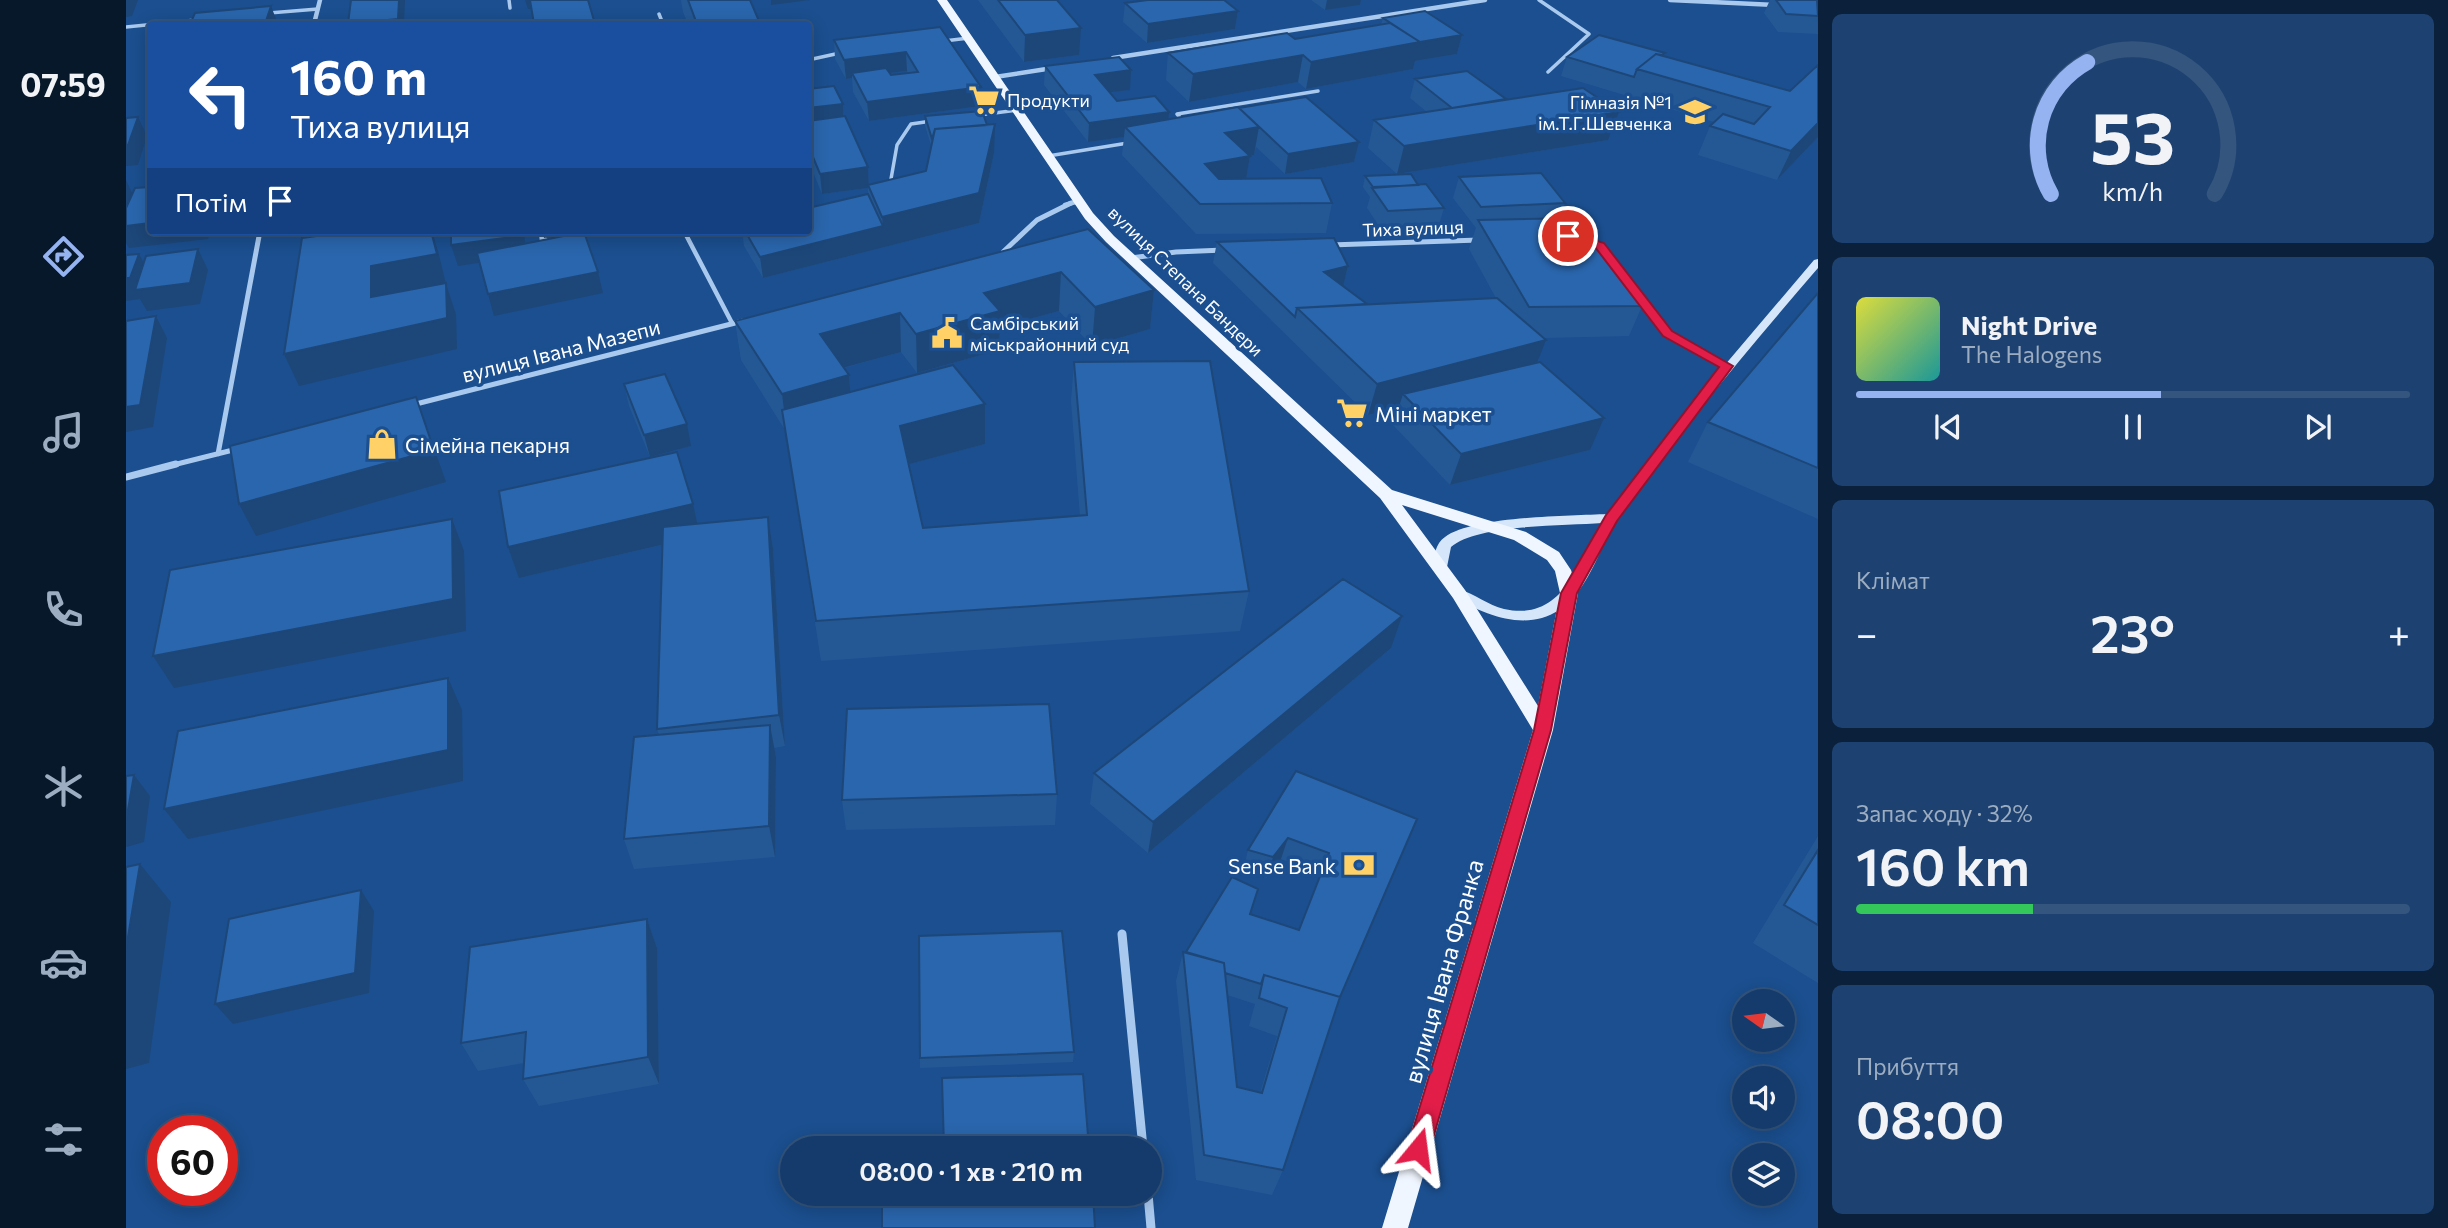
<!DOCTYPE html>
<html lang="uk">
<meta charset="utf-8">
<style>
body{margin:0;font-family:Commissioner,sans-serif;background:#1d4271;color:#f1f3f6;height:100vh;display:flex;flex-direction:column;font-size:26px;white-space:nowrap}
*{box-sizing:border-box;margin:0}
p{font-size:23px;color:#9dadc1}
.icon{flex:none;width:38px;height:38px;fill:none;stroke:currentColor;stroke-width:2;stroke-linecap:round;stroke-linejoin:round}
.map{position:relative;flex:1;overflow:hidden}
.side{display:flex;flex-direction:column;gap:14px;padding:14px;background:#0b203b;width:630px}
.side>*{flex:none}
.top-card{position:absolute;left:21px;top:21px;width:665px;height:214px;border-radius:7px;box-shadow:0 4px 18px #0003,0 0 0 2px #33557e;background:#1a4fa0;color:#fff;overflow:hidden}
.needle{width:46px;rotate:284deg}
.fabs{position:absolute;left:1606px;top:989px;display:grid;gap:14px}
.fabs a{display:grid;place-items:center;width:63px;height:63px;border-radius:50%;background:#143b6b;box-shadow:0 4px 18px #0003,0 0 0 2px #33557e;font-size:35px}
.speed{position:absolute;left:21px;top:1115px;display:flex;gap:14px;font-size:35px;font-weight:700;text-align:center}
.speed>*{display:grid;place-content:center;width:91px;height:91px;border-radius:50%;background:#143b6b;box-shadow:0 4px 18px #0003,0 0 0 2px #33557e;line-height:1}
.speed .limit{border:10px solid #d22;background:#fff;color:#111}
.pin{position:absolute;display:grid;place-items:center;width:60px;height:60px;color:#fff;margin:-30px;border:4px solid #fff;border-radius:50%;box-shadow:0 2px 7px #0007}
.me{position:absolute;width:77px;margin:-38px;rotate:16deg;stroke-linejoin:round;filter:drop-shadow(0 0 5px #0008)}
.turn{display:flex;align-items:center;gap:24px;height:147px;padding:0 28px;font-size:32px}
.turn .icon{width:91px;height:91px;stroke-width:2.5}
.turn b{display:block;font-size:49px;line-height:60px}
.then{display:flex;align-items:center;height:66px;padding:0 28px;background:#0003;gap:14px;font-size:26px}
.big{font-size:52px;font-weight:600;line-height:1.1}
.side .tile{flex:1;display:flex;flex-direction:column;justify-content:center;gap:10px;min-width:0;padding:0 24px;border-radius:10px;background:#1d4271}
.side .dial{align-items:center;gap:0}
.dial svg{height:182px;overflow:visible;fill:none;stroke:#33557e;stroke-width:7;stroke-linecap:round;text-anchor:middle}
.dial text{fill:#f1f3f6;stroke:none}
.song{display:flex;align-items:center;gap:21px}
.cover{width:84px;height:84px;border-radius:10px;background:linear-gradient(135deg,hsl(60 70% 55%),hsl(180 70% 35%))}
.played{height:7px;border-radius:4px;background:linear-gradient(90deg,#95b2f1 55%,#33557e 55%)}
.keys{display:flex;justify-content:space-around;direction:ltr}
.heat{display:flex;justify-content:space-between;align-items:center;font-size:38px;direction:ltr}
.charge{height:10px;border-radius:5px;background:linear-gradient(90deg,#34c759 32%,#33557e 0)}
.trip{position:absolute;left:654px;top:1136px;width:382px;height:70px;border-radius:35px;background:#143b6b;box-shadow:0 4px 18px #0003,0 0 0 2px #33557e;font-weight:600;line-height:70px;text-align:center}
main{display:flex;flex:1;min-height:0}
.tabs{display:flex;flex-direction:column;width:126px;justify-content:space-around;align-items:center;background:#08182b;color:#9dadc1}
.tabs .icon{width:49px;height:49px}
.tabs .on{color:#95b2f1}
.tabs b{font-size:32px;color:#f1f3f6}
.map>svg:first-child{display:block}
</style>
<main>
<nav class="tabs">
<b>07:59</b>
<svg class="icon on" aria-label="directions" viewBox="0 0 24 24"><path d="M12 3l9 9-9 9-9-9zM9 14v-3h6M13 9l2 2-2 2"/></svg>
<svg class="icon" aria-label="music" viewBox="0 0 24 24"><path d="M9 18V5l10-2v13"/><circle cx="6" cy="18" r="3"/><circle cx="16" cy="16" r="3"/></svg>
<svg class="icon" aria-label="phone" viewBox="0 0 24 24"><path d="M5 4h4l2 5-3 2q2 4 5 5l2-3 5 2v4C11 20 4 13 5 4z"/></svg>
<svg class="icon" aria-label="climate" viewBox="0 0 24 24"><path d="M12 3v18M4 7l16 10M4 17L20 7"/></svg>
<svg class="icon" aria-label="car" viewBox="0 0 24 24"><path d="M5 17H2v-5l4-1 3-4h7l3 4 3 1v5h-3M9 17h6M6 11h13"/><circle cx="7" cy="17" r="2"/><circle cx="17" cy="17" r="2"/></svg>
<svg class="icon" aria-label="filters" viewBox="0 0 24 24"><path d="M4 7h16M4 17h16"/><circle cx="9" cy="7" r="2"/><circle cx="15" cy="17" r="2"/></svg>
</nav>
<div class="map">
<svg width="1692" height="1228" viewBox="0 0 1692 1228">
<rect width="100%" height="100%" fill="#1b4f8f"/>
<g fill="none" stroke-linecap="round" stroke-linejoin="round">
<path stroke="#a9c9ee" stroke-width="3.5" d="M383 0 384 8
M1413 0 1463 34 1422 72
M143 13 192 9
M533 14 537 24
M0 27 70 20
M818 41 843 38
M682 60 714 53
M853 115 892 110
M1057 121 1051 114 1192 91
M922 156 1002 143
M765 179 771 145 785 124 806 121"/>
<path stroke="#a9c9ee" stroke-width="4.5" d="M415 231 416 241 420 240
M558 231 606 323
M451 234 468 231"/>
<path stroke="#a9c9ee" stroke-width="4.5" d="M1544 0 1649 5
M188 24 194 0
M987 58 1359 0
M869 77 927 68
M939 205 953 201"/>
<path stroke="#a9c9ee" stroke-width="5" d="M1204 245 1353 240
M877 252 911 220 945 203
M1479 252 1541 333 1600 366
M1005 258 1050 252 1098 250
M286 405 617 321
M92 454 134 231
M43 466 111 449"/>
<path stroke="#a9c9ee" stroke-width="7" d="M0 477 50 464"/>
<path stroke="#a9c9ee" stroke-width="9" d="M996 934 1017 1148
M1022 1194 1025 1228"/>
<path fill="#d6e6fa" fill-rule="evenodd" d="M1692 259V268C1624 347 1556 428 1495 513 1474 543 1465 589 1433 610 1400 632 1359 615 1328 597L1326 594 1328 591 1333 589C1349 594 1362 605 1378 609 1438 622 1451 563 1476 523 1439 526 1351 524 1325 547L1321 567 1314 572 1307 567C1308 556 1309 544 1319 537 1347 516 1444 516 1481 514L1587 379 1688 260Z"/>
<path fill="#f0f6ff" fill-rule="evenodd" d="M811 0H821L967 213 988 236 1266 490 1400 532 1433 552 1445 570 1452 593 1427 730 1282 1228H1256L1407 730 1327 598 1254 498 980 242 959 219ZM1276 505 1388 540 1421 560 1429 571 1434 593 1412 706 1339 590Z"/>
</g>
<path fill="#245895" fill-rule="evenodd" d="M555 0H624L633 21 634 24H562L557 12Z
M852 0H931L953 55 898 62Z
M1185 0H1235L1234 5 1199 10Z
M1644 0H1691L1692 34 1652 32 1638 13Z
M999 3 1112 11 1109 29 1021 43 997 22Z
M1257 18 1336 35 1331 54 1289 61 1287 69 1180 89 1172 82 1063 102 1040 80 1042 53 1169 39 1255 25Z
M814 27 855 106 743 121 727 92 726 78 720 79 709 59 708 40ZM781 71 782 73 765 75 763 73Z
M1539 53 1538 56 1664 91 1692 137 1651 180 1572 155 1584 126 1588 122 1435 76 1441 57Z
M919 66 1004 90 984 92 991 101 1042 119 1112 107 1233 142 1228 162 1159 174 1130 147 1128 155 1124 156 1120 178 1206 203 1200 233 1070 234 996 155 998 137 962 142 918 85Z
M1289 79 1380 99 1482 140 1271 174 1242 148 1248 120 1301 112 1284 98Z
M682 89 717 104 718 117 742 167 743 185 800 171 805 145 799 126V116L868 153 853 223 637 278 618 246 616 231H682L742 194V188L696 194 682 160Z
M1239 176 1292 185 1318 208 1312 228 1257 232 1241 208 1244 197 1237 187Z
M1333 177 1439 203 1434 219 1516 306 1503 336 1418 338 1412 362 1464 450 1324 485 1267 425 1273 407 1242 415 1087 263 1091 242 1222 266 1217 286 1241 304 1370 298 1343 249 1350 228 1327 198Z
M962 229 1028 290 1024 329 966 346 933 311 874 327 873 350 791 373 775 352 718 368 723 375 724 392 859 444 783 464 797 528 954 516 945 401 948 362 1123 591 1114 631 695 661 659 430 615 360 609 321Z
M1692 293V519L1562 462 1582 422Z
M498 384 565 446 524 457 503 406Z
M642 517 647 548 659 746 648 748 650 757 649 857 508 869 498 839 533 735 531 729 536 545 393 578 571 523Z
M1265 648 1022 853 964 804 968 773Z
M1170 771 1291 819 1214 998 1157 1170 1146 1195 1070 1180 1050 981 1057 952H1060L1124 914 1173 930 1195 874 1155 859 1141 878 1117 871 1122 850ZM1101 995 1129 1004 1123 1026 1151 1036 1134 1093 1111 1087Z
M931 794 929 825 720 830 716 800Z
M1692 836V983L1627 943Z
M521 919 531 948 533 1084 413 1106 397 1079 398 1063 352 1071 335 1043Z
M948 1052 947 1062 794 1068V1058Z"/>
<path fill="#1d4779" d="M0 0H12L6 16 0 17Z
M273 0H279L278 24H223Z
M399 0H452L453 3 402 9Z
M645 0H684L645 5Z
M1201 0H1235L1234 5 1199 10Z
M145 6 152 24H139Z
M1112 11 1109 29 1021 43 1022 24Z
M633 21 634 24H602Z
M955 28 953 55 898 62 899 35Z
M1336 35 1331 54 1289 61 1287 69 1180 89 1185 62Z
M780 52 781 71 729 77 726 73V78L720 79 718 60Z
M1177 55 1172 82 1063 102 1067 74Z
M1005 70 1004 90 968 94 969 75Z
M855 87V106L743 121 741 102Z
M717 104 718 123 682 128V108Z
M1043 112 1041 131 999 127 998 137 962 142 963 123Z
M1493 112 1482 140 1271 174 1278 146Z
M12 117 21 136 12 165 0 166V145Z
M1692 123V137L1651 180 1665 151Z
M869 124 868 153 853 223 637 278 634 257 757 226 756 217Z
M1133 127 1128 155 1124 156 1119 185 1075 193 1079 164 1099 133Z
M1233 142 1228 162 1159 174 1162 154Z
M742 167 743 188 742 185V188L696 194 694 174Z
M0 180 6 193 0 209Z
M24 223V231H84L82 239 3 248 0 243V226Z
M306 231 312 251 320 284 330 314 331 349 173 386 158 354 245 297V266Z
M394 231H398L400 256 332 266 325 245Z
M72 249 82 270 74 304 21 311 14 299 0 301V278L13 254 24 275Z
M1222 266 1217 287 1198 272Z
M472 272 477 293 368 316 362 294Z
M935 272 933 311 874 327 873 350 791 373 790 334 858 293Z
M1028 290 1024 329 966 346 969 307Z
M774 313 775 352 698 373 694 334Z
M30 316 41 338 27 427 0 432V407Z
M1420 340 1408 371 1277 394 1273 407 1242 415 1251 384Z
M723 375 726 415 661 434 656 394Z
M290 397 320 482 130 536 113 504Z
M859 404V444L776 466 774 426Z
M1478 418 1464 450 1324 485 1335 454Z
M561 424 565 446 524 457 518 435Z
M567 504 574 536 393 578 382 547Z
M642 517 647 548 659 746 653 715Z
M326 519 338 551 340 631 48 688 27 656Z
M1276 616 1265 648 1022 853 1027 822Z
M322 678 336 710 337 781 62 839 38 809Z
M644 725 650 757 649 857 643 826Z
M8 775 24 796 18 842 0 847V821Z
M1162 838 1155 859 1141 878 1147 857Z
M14 864 45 902 23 1063 0 1069V949Z
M235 890 248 911 243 993 107 1024 89 1004Z
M521 919 531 948 533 1084 522 1057Z"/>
<path fill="#2a66ad" stroke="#1d4779" stroke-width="2" d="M225 0H273L272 19 222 24Z
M404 0H462L469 24H408Z
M562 0H624L633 21 602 24H571Z
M872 0H931L955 28 899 35Z
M1022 0H1098L1112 11 1022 24 999 3Z
M1650 0H1691L1692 16 1660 14Z
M145 6 139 24H64L69 13Z
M1299 11 1336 35 1294 42 1257 18Z
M1264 23 1294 42 1185 62 1177 55 1067 74 1042 53 1161 33 1169 39Z
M814 27 855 87 741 102 726 73 760 68 765 75 792 72 780 52 718 60 708 40Z
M1473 35 1539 53 1536 55 1530 54 1511 69 1508 77 1441 57Z
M1530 54 1664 91 1692 65V123L1665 151 1584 126 1597 114 1628 124 1644 107 1511 69Z
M993 57 1005 70 969 75 991 101 1029 96 1043 112 963 123 919 66Z
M1341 71 1380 99 1326 108 1289 79Z
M708 86 717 104 682 108V89Z
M1457 88 1493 112 1278 146 1248 120Z
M1180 97 1233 142 1162 154 1113 108Z
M1112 107 1133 127 1099 133 1124 156 1079 164 1093 179 1195 178 1206 203 1074 204 999 127Z
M856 111 861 125 809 129 806 139 799 116Z
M719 116 742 167 694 174 682 145V121Z
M12 117 2 145H0V118Z
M869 124 853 193 756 217 742 185 800 171 809 129Z
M1415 173 1439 203 1355 207 1333 177Z
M1285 174 1292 185 1247 187 1239 176Z
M1300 184 1318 208 1262 211 1246 188Z
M24 187V223L0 226V208L9 188Z
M742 194 757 226 634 257 619 231H682V208Z
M1456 218 1516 306 1403 307 1352 220Z
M962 229 1028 290 969 307 935 272 858 293 874 311 790 334 774 313 694 334 723 375 656 394 609 321Z
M228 231H305L311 254 245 266V297L320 283 321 318 158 354 176 238Z
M325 231H394V236L325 245Z
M458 232 472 272 362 294 351 253Z
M1208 238 1222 266 1198 272 1241 304 1171 308 1169 317 1091 242Z
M72 249 64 283 9 290 20 256Z
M13 254 4 278H0V255Z
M1692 293V468L1582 422Z
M1371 298 1420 340 1251 384 1171 308Z
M30 316 14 405 0 407V321Z
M1084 361 1123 591 690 621 656 410 827 365 859 404 774 426 797 528 961 515 948 362Z
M1414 362 1478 418 1335 454 1277 394Z
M539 374 561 424 518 435 498 384Z
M290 397 308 450 113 504 104 446Z
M551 452 567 504 382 547 373 491Z
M642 517 653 715 531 729 537 527Z
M326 519 327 599 27 656 44 570Z
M1217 579 1276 616 1027 822 968 773Z
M322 678V750L38 809 52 731Z
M923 704 931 794 716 800 721 709Z
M644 725 643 826 498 839 508 737Z
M1170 771 1291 819 1214 997 1138 975 1135 984 1099 973 1098 963 1060 952 1106 877 1132 889 1124 914 1173 930 1203 853 1162 838 1147 857 1122 850Z
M8 775 0 821V776Z
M1692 850V925L1658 905Z
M14 864 0 949V867Z
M235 890 229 973 89 1004 103 919Z
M521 919 522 1057 397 1079 400 1032 335 1043 344 947Z
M936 931 948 1052 794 1058 793 936Z
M1057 952 1098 963 1111 1087 1136 1093 1161 1008 1133 998 1138 975 1214 997 1157 1170 1078 1155Z
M957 1074 963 1148H818L816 1078Z
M756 1194H967L969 1228H756Z"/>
<path fill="#e11d48" stroke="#92132f" stroke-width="2" d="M1442 232 1478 243 1546 331 1607 366 1491 521 1451 593 1425 730 1304 1149 1300 1157 1292 1160 1284 1157 1281 1149 1408 730 1435 593 1480 515 1593 367 1537 336 1469 247 1438 238V233Z"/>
<defs>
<symbol id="supermarket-bare" viewBox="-9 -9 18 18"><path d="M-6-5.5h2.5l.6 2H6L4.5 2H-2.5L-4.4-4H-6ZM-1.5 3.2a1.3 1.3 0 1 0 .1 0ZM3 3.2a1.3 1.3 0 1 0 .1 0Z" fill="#ffd166" stroke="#1b4f8f" stroke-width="2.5" paint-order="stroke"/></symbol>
<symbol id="school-bare" viewBox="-9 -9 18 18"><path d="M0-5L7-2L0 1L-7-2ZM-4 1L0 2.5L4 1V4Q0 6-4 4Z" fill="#ffd166" stroke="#1b4f8f" stroke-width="2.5" paint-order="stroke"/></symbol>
<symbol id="civic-bare" viewBox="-9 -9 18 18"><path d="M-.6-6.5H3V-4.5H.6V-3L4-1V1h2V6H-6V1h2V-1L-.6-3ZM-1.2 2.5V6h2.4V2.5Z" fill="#ffd166" stroke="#1b4f8f" stroke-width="2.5" paint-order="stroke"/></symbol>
<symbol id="shop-bare" viewBox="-9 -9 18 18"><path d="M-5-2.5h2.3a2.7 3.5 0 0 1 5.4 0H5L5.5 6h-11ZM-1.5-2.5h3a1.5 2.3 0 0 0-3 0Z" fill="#ffd166" stroke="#1b4f8f" stroke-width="2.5" paint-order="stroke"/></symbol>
<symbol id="bank-bare" viewBox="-9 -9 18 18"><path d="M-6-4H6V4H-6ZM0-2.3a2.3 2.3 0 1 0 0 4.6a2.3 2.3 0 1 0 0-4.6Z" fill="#ffd166" stroke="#1b4f8f" stroke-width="2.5" paint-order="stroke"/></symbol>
</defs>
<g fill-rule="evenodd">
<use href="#supermarket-bare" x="836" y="78" width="44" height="44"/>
<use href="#school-bare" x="1547" y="90" width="44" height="44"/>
<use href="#civic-bare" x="799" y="311" width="44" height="44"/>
<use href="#supermarket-bare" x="1204" y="391" width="44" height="44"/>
<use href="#shop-bare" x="234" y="422" width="44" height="44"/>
<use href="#bank-bare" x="1211" y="843" width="44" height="44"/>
</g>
<g text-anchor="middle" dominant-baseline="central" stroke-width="7" stroke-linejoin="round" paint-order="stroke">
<g font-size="18" fill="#fff" stroke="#1b4f8f" text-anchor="start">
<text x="881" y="100">Продукти</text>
<text x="1546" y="102" text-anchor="end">Гімназія №1<tspan x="1546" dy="21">ім.Т.Г.Шевченка</tspan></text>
<text x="844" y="323">Самбірський<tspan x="844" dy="21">міськрайонний суд</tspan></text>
</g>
<g font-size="18" fill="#fff" stroke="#1b4f8f">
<text transform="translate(1287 228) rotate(-2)">Тиха вулиця</text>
<text transform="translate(1060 281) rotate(44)">вулиця Степана Бандери</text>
</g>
<g font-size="21" fill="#fff" stroke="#1b4f8f">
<text transform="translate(435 350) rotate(-14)">вулиця Івана Мазепи</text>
</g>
<g font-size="21" fill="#fff" stroke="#1b4f8f" text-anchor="start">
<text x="1249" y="413">Міні маркет</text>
<text x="279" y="444">Сімейна пекарня</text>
<text x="1210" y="865" text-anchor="end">Sense Bank</text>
</g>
<g font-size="24" fill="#fff" stroke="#1b4f8f">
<text transform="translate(1317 971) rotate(-74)">вулиця Івана Франка</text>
</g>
</g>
</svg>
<div class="fabs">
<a><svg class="needle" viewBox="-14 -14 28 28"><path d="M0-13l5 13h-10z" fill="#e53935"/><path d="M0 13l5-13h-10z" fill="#9dadc1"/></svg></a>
<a><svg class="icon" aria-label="sound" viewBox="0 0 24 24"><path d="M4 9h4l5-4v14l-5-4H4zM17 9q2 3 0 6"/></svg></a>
<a><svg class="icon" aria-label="layers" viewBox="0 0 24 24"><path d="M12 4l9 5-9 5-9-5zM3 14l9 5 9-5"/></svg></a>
</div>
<div class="speed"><div class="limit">60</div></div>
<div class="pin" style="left:1442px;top:236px;background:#d93025"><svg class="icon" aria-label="arrive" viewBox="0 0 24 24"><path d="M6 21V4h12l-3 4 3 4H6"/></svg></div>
<svg class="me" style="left:1292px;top:1149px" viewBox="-20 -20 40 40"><path d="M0-17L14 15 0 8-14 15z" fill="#e11d48" stroke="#fff" stroke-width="4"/></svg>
<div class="trip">08:00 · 1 хв · 210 m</div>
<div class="top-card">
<div class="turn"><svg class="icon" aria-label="left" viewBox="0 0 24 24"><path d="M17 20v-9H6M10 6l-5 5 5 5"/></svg><div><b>160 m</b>Тиха вулиця</div></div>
<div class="then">Потім<svg class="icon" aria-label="arrive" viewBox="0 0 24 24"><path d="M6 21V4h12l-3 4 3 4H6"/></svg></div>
</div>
</div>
<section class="side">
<div class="tile dial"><svg viewBox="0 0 100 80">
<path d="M14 69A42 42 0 1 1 86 69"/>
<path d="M14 69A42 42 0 0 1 30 11" stroke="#95b2f1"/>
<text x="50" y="56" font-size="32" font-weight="700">53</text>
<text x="50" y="72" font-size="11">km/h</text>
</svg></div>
<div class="tile">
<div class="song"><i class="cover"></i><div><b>Night Drive</b><p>The Halogens</p></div></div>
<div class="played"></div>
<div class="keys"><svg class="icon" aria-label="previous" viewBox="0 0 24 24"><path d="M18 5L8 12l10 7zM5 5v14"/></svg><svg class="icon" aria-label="pause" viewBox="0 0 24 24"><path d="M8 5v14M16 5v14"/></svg><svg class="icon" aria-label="next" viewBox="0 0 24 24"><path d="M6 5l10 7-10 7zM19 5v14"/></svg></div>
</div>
<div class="tile"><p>Клімат</p>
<div class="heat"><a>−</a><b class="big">23°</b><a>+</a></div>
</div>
<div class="tile"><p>Запас ходу · 32%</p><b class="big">160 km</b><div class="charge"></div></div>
<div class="tile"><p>Прибуття</p><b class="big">08:00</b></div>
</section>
</main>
